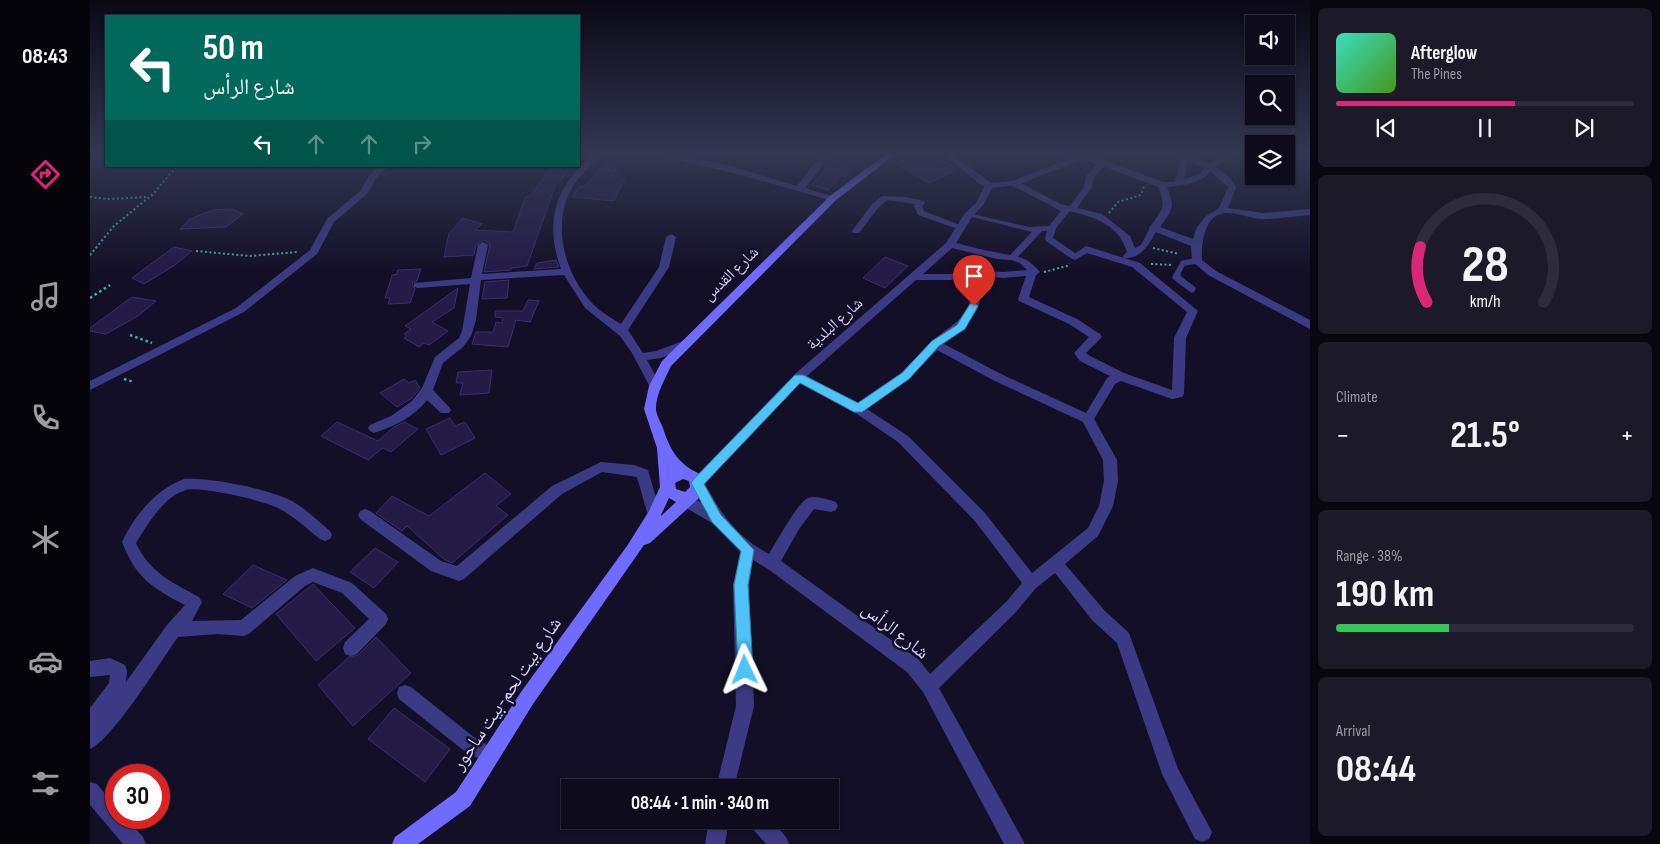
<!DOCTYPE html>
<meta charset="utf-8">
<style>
body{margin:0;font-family:"Sofia Sans Condensed","Noto Naskh Arabic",sans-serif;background:#1c1929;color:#f1f3f6;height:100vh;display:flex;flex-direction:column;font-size:19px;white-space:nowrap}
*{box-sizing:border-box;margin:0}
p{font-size:16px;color:#9b9ba3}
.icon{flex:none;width:28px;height:28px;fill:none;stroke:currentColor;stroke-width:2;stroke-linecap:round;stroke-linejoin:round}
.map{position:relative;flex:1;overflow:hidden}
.side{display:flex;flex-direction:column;gap:8px;padding:8px;background:#08060f;width:350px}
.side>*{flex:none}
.banner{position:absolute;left:15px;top:15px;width:475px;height:152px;border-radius:0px;box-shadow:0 1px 4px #0004,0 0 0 1px #2e2b3b;background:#00695c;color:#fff;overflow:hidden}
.fabs{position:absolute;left:1155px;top:15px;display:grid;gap:10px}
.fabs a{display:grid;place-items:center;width:50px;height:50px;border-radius:0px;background:#0e0b1c;box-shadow:0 1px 4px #0004,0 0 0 1px #2e2b3b;font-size:25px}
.speed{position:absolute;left:15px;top:764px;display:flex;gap:10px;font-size:25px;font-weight:700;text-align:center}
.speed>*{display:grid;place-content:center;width:65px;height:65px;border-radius:50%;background:#0e0b1c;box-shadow:0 1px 4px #0004,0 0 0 1px #2e2b3b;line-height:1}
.speed .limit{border:8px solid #d22;background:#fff;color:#111}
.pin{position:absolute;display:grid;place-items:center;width:42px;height:42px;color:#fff;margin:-51px -21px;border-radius:50% 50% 50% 0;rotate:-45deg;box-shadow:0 0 5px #0007}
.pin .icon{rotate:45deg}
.me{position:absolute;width:55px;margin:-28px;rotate:358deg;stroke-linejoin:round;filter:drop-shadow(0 0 4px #0008)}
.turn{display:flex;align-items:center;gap:18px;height:105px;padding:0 15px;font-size:22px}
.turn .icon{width:65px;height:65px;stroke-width:2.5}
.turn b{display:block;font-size:35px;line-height:42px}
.lanes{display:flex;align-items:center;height:48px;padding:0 15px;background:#0003;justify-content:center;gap:25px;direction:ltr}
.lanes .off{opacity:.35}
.big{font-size:38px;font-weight:700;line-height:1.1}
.side .tile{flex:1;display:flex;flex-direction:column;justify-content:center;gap:8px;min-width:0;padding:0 18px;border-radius:8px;background:#1c1929}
.side .dial{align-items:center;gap:0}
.dial svg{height:130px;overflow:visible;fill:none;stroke:#2e2b3b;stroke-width:7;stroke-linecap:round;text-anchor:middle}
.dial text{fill:#f1f3f6;stroke:none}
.song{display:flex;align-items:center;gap:15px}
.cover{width:60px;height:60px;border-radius:8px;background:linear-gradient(135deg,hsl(170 70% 55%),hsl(100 70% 35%))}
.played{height:5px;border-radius:2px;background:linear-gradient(90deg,#db2777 60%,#2e2b3b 60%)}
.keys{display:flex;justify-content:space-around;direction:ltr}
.heat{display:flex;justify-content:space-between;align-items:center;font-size:28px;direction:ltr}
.charge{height:8px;border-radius:4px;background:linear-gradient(90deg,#34c759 38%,#2e2b3b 0)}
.trip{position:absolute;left:471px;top:779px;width:278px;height:50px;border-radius:0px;background:#0e0b1c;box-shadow:0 1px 4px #0004,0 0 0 1px #2e2b3b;font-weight:700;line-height:50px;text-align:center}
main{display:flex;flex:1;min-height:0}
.tab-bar{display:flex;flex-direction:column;width:90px;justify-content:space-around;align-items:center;background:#06040b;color:#9b9ba3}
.tab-bar .icon{width:35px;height:35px}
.tab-bar .on{color:#db2777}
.tab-bar b{font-size:22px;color:#f1f3f6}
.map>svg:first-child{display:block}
</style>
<main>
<nav class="tab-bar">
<b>08:43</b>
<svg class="icon on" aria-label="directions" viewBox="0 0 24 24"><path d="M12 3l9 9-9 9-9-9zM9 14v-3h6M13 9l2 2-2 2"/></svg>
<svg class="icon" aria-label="music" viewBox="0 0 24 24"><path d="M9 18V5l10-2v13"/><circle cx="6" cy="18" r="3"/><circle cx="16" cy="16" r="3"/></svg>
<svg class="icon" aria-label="phone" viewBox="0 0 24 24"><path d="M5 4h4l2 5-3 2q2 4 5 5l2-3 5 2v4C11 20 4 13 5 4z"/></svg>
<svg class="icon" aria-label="climate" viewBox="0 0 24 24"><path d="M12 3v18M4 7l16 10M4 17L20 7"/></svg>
<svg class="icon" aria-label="car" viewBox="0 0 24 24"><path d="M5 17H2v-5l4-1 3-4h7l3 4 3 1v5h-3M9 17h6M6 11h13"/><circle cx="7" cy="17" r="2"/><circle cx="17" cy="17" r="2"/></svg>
<svg class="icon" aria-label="filters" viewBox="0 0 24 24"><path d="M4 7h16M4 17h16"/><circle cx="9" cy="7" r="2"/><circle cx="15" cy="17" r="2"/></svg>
</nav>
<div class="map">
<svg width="1220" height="844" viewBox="0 0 1220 844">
<rect width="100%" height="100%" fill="#130f26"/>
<path fill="#241b47" stroke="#3b2d73" d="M527 154H544L521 175 535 178 524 201 483 197 489 186 494 187 512 166Z
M749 154H773L760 172 756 176H752L738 190 722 185Z
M821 156 828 160 846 157 868 169 839 183 807 164Z
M462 166H483L465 186 437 266 421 268V270L394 272 400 245 394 240 386 245 384 255 354 257 359 233 373 218 392 224 385 230 423 232 435 198 441 195Z
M142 209 153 214 136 227 90 229 100 219 123 210Z
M84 247 102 251 85 265 54 284 42 278Z
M795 257 818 266 795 288 773 278Z
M466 260 469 267 444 269 447 263Z
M331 269 327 281 322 283 325 289 320 303 298 304 300 298H295L302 275 307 274 308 270Z
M419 280 417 298 392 299 395 282Z
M368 288 364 308 342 322 358 331 339 345 334 343 329 347 314 338 317 336 314 334 321 329 315 326Z
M42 297 66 301 48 316 16 334 0 331V328Z
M438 300 449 301 440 322 426 320 418 347 382 344 386 332H403L406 322 412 323 413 318 405 317V311H433Z
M402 370 399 393 370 395 373 383H366L368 372Z
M314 379 319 383 325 380 330 388 322 398 307 407 290 393Z
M360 418 365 426 375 422 385 438 351 455 336 429Z
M247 422 288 441 304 427 314 422 328 429 301 452 293 448 278 460 231 436Z
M395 473 421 494 406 506 418 515 362 563 355 560 317 526 312 531 286 513 302 496 339 516Z
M285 548 308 562 284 588 260 572Z
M163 565 197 580 162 608 133 594Z
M223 584 265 628 226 661 186 614Z
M286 637 321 673 263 726 228 685 259 657 268 655Z
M304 708 360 749 335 782 278 739Z"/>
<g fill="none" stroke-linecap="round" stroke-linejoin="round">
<path stroke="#2fb8b0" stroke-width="2" stroke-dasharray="2 2.5" stroke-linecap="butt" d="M0 197 17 199 58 197
M1019 213 1028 202 1051 195 1054 186
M1063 248 1089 254
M106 251 160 256 207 252
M0 255 24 226 63 194 87 166
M1061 264 1083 265
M954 272 977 266 979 263"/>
<path stroke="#2fb8b0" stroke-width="2.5" stroke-dasharray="2.5 3" stroke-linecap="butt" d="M0 298 20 285
M40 335 62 343
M34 379 44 382"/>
<path stroke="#3d3a85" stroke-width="5.5" d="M1086 276 1093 263 1107 261"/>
<path stroke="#3d3a85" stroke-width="7" d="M1087 275 1086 277 1102 289"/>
<path fill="#3d3a85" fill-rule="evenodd" d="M1010 161 1017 163 1004 177 1002 187 987 208 1012 214 1040 236 1045 248 1051 245 1061 226H1067L1068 228C1061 241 1052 260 1034 258L1033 256 1037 252C1029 225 1005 217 980 211L966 228 963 238 988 255V259H982L956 241 955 239 957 231H952L926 259H920V255L942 232 874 215 878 213 939 227 959 226 971 211 921 185V181H927L970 204 980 206 994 187 996 176Z
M792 196 816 197 834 201 835 203 832 206 834 211 875 227 871 230 868 229 828 215 824 206 825 204 797 200 788 208 769 233H763L762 231 782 204Z"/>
<path fill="#3d3a85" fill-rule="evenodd" d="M503 154H512C503 164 493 172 485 183 460 220 473 273 503 304 511 312 521 318 531 324L569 267 576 237 581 234 586 237 579 267 538 330 553 353 566 351 593 341 599 345 597 348 571 358 557 360 571 386 569 389H561L542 353 530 336 495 308 474 275 391 280 386 320 381 336 373 347 353 363 343 390 359 407 361 410 359 413H351L337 400C324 417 305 426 284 433L280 431 278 428 280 425 301 416 322 401 332 388 345 357 369 338 372 331 380 284 328 288 324 287V283L381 278 388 245 393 242 398 245 392 274 471 269C454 222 465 187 503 154Z
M563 154C610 154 662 173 707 186 718 173 727 154 745 154L732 166 715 188 747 198 743 201 643 173Z
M852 154H862L901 183 922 181 991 154H997L1073 182H1085L1090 164 1084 158 1075 154H1093L1118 163 1138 154H1150L1125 166 1140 178 1146 187 1138 208 1173 213 1220 209V215C1205 216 1189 219 1174 219 1161 219 1148 212 1135 213 1114 215 1111 244 1112 260L1126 271 1220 320V329L1118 275 1102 261 1101 246 1061 230 1059 228C1072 210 1077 208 1068 187L994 159 927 185 902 188 894 204 882 217 866 243C879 246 892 250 905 252 925 257 935 254 950 272L946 275 939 297 987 319 1010 334 1012 337 996 353 998 355 1034 373 1082 390 1084 338 1097 312 1042 267 997 253 985 260 980 257 996 246 1050 263 1108 311 1096 338 1094 394 1092 397 1082 399 1031 381 1025 384 1004 419 1027 460 1028 481 1023 506 1008 536 975 564 1014 610 1039 633 1088 769 1122 832 1119 839 1112 842 1105 839 1072 774 1027 643 1002 620 965 573 946 588 926 612 849 688 935 844H914L833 692 817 672 678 569 663 560 659 585 664 706 644 788H626L646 706 643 585 650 552 622 523 586 502 584 498 586 494 591 492 612 503 601 483 603 479 705 374 856 243 875 213 886 203 894 187ZM1096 161 1114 168 1111 173 1094 179 1098 164ZM1120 171 1138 187 1129 208 1116 216 1107 227 1103 239 1070 227C1082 210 1086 208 1077 187 1090 186 1114 183 1120 171ZM862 248 907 259 921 260 930 263 937 270 913 272 885 270 860 274H833ZM891 276 913 278 936 276 928 299 929 301 979 324 999 337 984 353 990 361 1020 376 1017 378 996 413 911 374 854 344C880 325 895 310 891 276ZM880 277 881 297 878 307 869 320 842 341 811 373 767 403 717 376 826 280H860ZM847 350 903 380 993 422 1013 460 1014 481 1009 506 998 528 942 573 895 513 818 436 777 409 819 379ZM710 383 764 412 808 442 885 521 932 583 916 602 840 674 829 660 691 561 709 529 724 509 741 512 746 510 748 506 746 502C739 500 725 495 718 498 707 503 686 543 679 554 647 537 632 515 615 484Z
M290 166H299L286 178 278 193 244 222 227 254 154 312 0 390V381L146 308 220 250 237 219 271 190 279 175Z
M511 462 544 465 558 470 571 515 569 519 564 521 559 519 547 477 512 472 472 494 374 579 369 581 341 571 270 519 268 515 270 511 275 509 280 511 351 561 367 566 462 486Z
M94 479C119 477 178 489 200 500 215 508 227 520 240 531L242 535 240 539 235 541 230 539C217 529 205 517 190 509 177 501 110 486 96 490 73 497 58 524 46 543 59 572 83 583 109 597L112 602 102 621 151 620 205 576 223 568 262 583 296 614 298 619 296 624 267 654 261 656 255 654 253 648 255 642 279 619 252 593 223 582 215 586 160 633 154 636 128 634 88 637C71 661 22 740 0 749V708L19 683 20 675 0 677V661L20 658 35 665 37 671 36 682 77 625 95 605C62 588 46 578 32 542 44 516 66 489 94 479Z
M315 685 321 687 385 738 406 750 409 756 406 762 400 765 373 750 309 699 307 693 309 687Z
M0 782 7 784 26 807V818H36L53 837 56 844H33L0 805Z
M619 820H639L635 844H615Z
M658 820H681L696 837 699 844H676L661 827Z"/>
<path fill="#6f6bff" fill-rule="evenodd" d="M796 154H806L746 200 581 366C575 379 565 396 566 410 567 416 571 423 573 428 580 450 588 464 610 474L614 489 608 499 560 543 554 545 443 704 380 806 328 844H302L305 837 366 792 431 692 537 546 559 511 570 487 567 448 554 409 559 386 572 361 740 196ZM593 479 599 481 600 487 595 492 586 489 585 483ZM579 498 586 502 571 516V515Z"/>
</g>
<linearGradient id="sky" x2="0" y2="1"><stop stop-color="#0a0815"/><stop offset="0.56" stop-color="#333752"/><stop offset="1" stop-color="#333752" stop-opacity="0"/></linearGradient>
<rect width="1220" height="273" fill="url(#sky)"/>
<path fill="#4fc3f7" stroke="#337fa1" d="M884 303 888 306 875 329 849 346 819 379 772 412H764L710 383 614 484 631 515 664 550 658 585 663 670 660 675 655 677 650 675 648 670 644 585 651 551 622 522 601 483 603 480 705 375H713L768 403 812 373 842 341 867 325 880 304Z"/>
<g text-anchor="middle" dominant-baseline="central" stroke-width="5" stroke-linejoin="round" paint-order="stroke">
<g font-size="16" fill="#d9d4ff" stroke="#130f26">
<text transform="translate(641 274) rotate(-44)">شارع القدس</text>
<text transform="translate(745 324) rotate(-42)">شارع البلدية</text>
</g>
<g font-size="19" fill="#d9d4ff" stroke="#130f26">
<text transform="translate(805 631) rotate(38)">شارع الرأس</text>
<text transform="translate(417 694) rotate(-56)">شارع بيت لحم-بيت ساحور</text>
</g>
</g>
</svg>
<div class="fabs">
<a><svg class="icon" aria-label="sound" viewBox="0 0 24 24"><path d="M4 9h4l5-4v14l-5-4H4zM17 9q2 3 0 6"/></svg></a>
<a><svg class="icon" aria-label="search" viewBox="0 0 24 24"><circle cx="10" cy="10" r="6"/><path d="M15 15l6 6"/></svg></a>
<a><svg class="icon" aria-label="layers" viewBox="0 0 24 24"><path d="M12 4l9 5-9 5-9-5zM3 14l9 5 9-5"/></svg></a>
</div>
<div class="speed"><div class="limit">30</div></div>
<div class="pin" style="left:884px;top:306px;background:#d93025"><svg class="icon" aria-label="arrive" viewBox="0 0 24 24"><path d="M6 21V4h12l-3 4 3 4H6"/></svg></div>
<svg class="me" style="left:655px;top:670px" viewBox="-20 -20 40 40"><path d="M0-17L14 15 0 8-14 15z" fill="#4fc3f7" stroke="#fff" stroke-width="4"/></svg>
<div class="trip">08:44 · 1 min · 340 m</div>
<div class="banner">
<div class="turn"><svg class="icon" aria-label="left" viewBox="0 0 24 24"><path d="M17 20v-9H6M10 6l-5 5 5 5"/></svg><div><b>50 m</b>شارع الرأس</div></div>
<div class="lanes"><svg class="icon" aria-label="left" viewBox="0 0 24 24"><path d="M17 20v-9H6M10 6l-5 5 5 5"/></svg><svg class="icon off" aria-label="ahead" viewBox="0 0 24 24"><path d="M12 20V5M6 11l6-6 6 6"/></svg><svg class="icon off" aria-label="ahead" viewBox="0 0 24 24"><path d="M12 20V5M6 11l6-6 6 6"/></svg><svg class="icon off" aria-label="right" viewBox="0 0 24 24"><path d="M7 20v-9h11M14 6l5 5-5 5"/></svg></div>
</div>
</div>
<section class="side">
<div class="tile">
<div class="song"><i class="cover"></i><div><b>Afterglow</b><p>The Pines</p></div></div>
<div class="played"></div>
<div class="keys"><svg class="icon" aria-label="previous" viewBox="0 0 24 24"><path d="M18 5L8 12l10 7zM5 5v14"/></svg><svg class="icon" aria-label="pause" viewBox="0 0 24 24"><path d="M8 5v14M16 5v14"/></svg><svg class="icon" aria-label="next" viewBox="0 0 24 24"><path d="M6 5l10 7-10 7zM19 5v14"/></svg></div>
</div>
<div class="tile dial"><svg viewBox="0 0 100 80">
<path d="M14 69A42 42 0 1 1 86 69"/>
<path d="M14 69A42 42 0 0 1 10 35" stroke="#db2777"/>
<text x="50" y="56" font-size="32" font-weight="700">28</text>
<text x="50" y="72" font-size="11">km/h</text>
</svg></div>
<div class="tile"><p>Climate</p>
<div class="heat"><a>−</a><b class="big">21.5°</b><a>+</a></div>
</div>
<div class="tile"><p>Range · 38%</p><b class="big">190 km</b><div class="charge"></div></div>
<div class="tile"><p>Arrival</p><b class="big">08:44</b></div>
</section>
</main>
